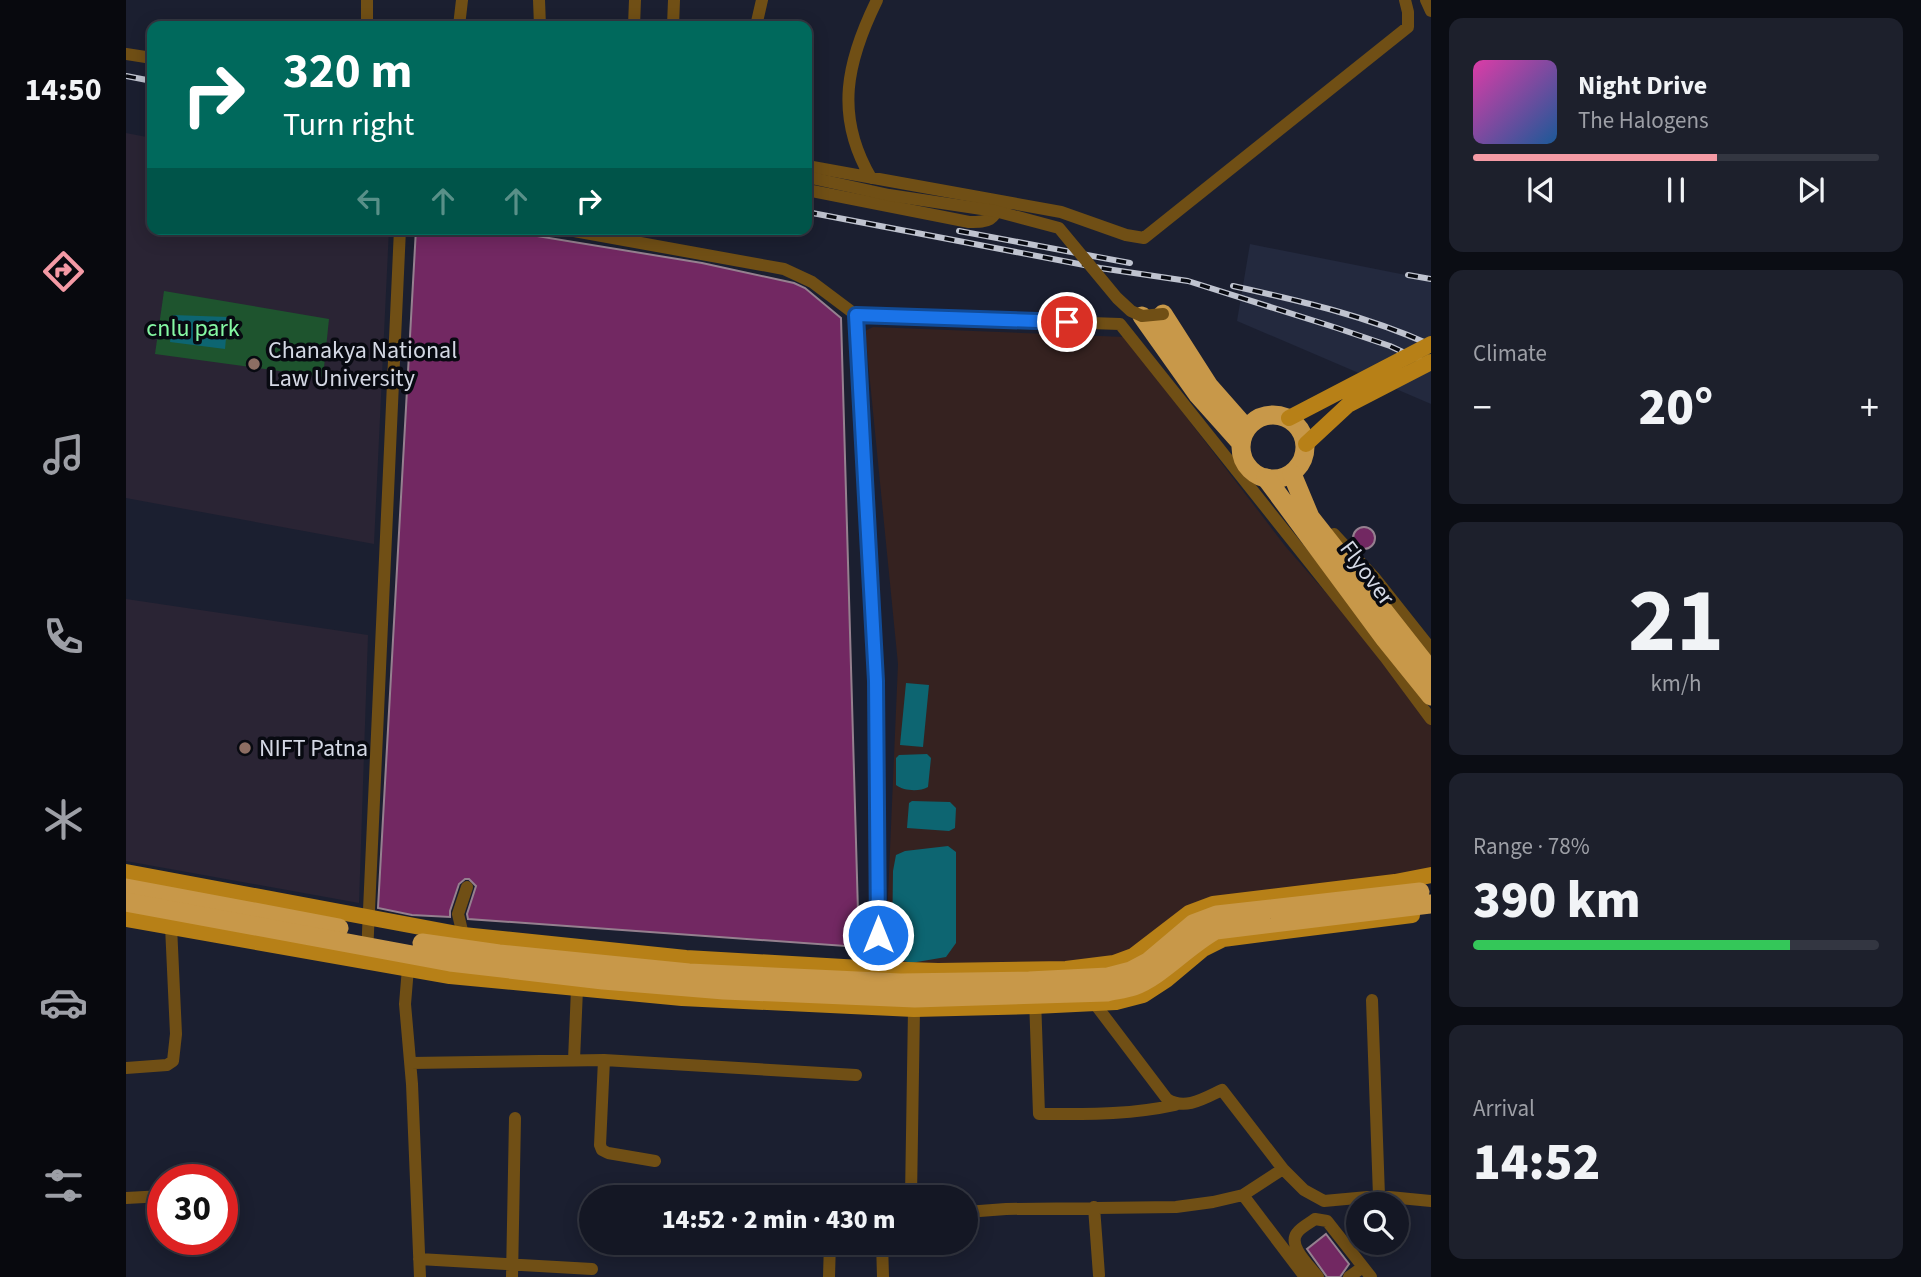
<!DOCTYPE html>
<meta charset="utf-8">
<style>
body{margin:0;font-family:"Source Sans 3",sans-serif;background:#1d202c;color:#f1f3f6;height:100vh;display:flex;flex-direction:column;font-size:26px;white-space:nowrap}
*{box-sizing:border-box;margin:0}
p{font-size:23px;color:#9d9fa6}
.icon{flex:none;width:38px;height:38px;fill:none;stroke:currentColor;stroke-width:2;stroke-linecap:round;stroke-linejoin:round}
.map{position:relative;flex:1;overflow:hidden}
.sheet{display:flex;flex-direction:column;gap:18px;padding:18px;background:#0b0d14;width:490px}
.sheet>*{flex:none}
.banner{position:absolute;left:21px;top:21px;width:665px;height:214px;border-radius:14px;box-shadow:0 4px 18px #0003,0 0 0 2px #333641;background:#00695c;color:#fff;overflow:hidden}
.buttons{position:absolute;left:1220px;top:1192px;display:grid;gap:14px}
.buttons a{display:grid;place-items:center;width:63px;height:63px;border-radius:50%;background:#141724;box-shadow:0 4px 18px #0003,0 0 0 2px #333641;font-size:35px}
.speed{position:absolute;left:21px;top:1164px;display:flex;gap:14px;font-size:35px;font-weight:700;text-align:center}
.speed>*{display:grid;place-content:center;width:91px;height:91px;border-radius:50%;background:#141724;box-shadow:0 4px 18px #0003,0 0 0 2px #333641;line-height:1}
.speed .limit{border:10px solid #d22;background:#fff;color:#111}
.pin{position:absolute;display:grid;place-items:center;width:60px;height:60px;color:#fff;margin:-30px;border:4px solid #fff;border-radius:50%;box-shadow:0 2px 7px #0007}
.me{position:absolute;width:77px;margin:-38px;rotate:0deg;stroke-linejoin:round;filter:drop-shadow(0 0 5px #0008)}
.turn{display:flex;align-items:center;gap:24px;height:147px;padding:0 21px;font-size:32px}
.turn .icon{width:91px;height:91px;stroke-width:2.5}
.turn b{display:block;font-size:49px;line-height:60px}
.lanes{display:flex;align-items:center;height:66px;padding:0 21px;background:#0003;justify-content:center;gap:35px;direction:ltr}
.lanes .off{opacity:.35}
.big{font-size:52px;font-weight:800;line-height:1.1}
.sheet .widget{flex:1;display:flex;flex-direction:column;justify-content:center;gap:10px;min-width:0;padding:0 24px;border-radius:14px;background:#1d202c}
.sheet .dial{align-items:center;gap:0}
.dial b{font-size:91px;line-height:1}
.song{display:flex;align-items:center;gap:21px}
.cover{width:84px;height:84px;border-radius:10px;background:linear-gradient(135deg,hsl(320 70% 55%),hsl(210 70% 35%))}
.played{height:7px;border-radius:4px;background:linear-gradient(90deg,#f49aa5 60%,#333641 60%)}
.keys{display:flex;justify-content:space-around;direction:ltr}
.heat{display:flex;justify-content:space-between;align-items:center;font-size:38px;direction:ltr}
.charge{height:10px;border-radius:5px;background:linear-gradient(90deg,#34c759 78%,#333641 0)}
.trip{position:absolute;left:453px;top:1185px;width:399px;height:70px;border-radius:35px;background:#141724;box-shadow:0 4px 18px #0003,0 0 0 2px #333641;font-weight:800;line-height:70px;text-align:center}
main{display:flex;flex:1;min-height:0}
.tabs{display:flex;flex-direction:column;width:126px;justify-content:space-around;align-items:center;background:#08090e;color:#9d9fa6}
.tabs .icon{width:49px;height:49px}
.tabs .current{color:#f49aa5}
.tabs b{font-size:32px;color:#f1f3f6}
.map>svg:first-child{display:block}
</style>
<main>
<nav class="tabs">
<b>14:50</b>
<svg class="icon current" aria-label="directions" viewBox="0 0 24 24"><path d="M12 3l9 9-9 9-9-9zM9 14v-3h6M13 9l2 2-2 2"/></svg>
<svg class="icon" aria-label="music" viewBox="0 0 24 24"><path d="M9 18V5l10-2v13"/><circle cx="6" cy="18" r="3"/><circle cx="16" cy="16" r="3"/></svg>
<svg class="icon" aria-label="phone" viewBox="0 0 24 24"><path d="M5 4h4l2 5-3 2q2 4 5 5l2-3 5 2v4C11 20 4 13 5 4z"/></svg>
<svg class="icon" aria-label="climate" viewBox="0 0 24 24"><path d="M12 3v18M4 7l16 10M4 17L20 7"/></svg>
<svg class="icon" aria-label="car" viewBox="0 0 24 24"><path d="M5 17H2v-5l4-1 3-4h7l3 4 3 1v5h-3M9 17h6M6 11h13"/><circle cx="7" cy="17" r="2"/><circle cx="17" cy="17" r="2"/></svg>
<svg class="icon" aria-label="filters" viewBox="0 0 24 24"><path d="M4 7h16M4 17h16"/><circle cx="9" cy="7" r="2"/><circle cx="15" cy="17" r="2"/></svg>
</nav>
<div class="map">
<svg width="1305" height="1277" viewBox="0 0 1305 1277">
<rect width="100%" height="100%" fill="#1b1f30"/>
<path fill="#23293e" d="M1124 244 1305 280V404L1111 321Z"/>
<path fill="#352220" d="M747 327 999 337 1160 547 1305 713V879L936 973 759 966 772 664 739 331Z"/>
<path fill="#2a2434" d="M0 133 26 138V229H263L248 544 0 498Z
M0 599 242 635 233 903 0 861Z"/>
<path fill="#1e542e" d="M38 291 203 319 197 377 29 354Z"/>
<path fill="#0d6571" d="M47 315 102 317 99 349 44 342Z
M780 683 803 685 797 747 774 745Z
M801 754 805 758 802 787C793 792 778 791 770 785V758L773 755Z
M786 801 824 802 830 808 829 828 823 831 781 828 783 803Z
M822 846 830 852V943L820 957 785 963 772 959 766 947 767 871 770 855 779 851Z"/>
<path fill="#722862" stroke="#95808f" stroke-width="2" d="M290 229H368L576 263 668 283 679 288 715 318 733 947 342 919 341 914 350 886 343 879H339L333 884 324 911V917L286 915 252 908Z
M1227 538a11 11 0 1 1 22 0a11 11 0 1 1-22 0Z
M1200 1234 1223 1264 1214 1277H1201L1181 1249Z"/>
<g fill="none" stroke-linecap="round" stroke-linejoin="round">
<path stroke="#704f15" stroke-width="12" d="M413 0 414 26
M1300 0 1305 11
M241 26V0
M333 26 336 0
M508 26 509 0
M547 26 548 0
M630 26 636 0
M0 54 26 58
M681 166 935 212 1000 235 1018 238 1282 27V12L1279 0
M745 178C708 115 721 61 751 0
M681 190 843 222C864 222 867 221 876 202
M437 229 658 269 686 282 730 315 994 324 1259 657 1305 719
M730 315 750 681 752 969
M1208 534 1248 577 1305 649
M337 935 332 914 341 887
M241 954 274 229
M282 968 279 1004 286 1084 294 1277
M967 997 969 1004 1041 1099C1059 1111 1079 1098 1096 1090L1157 1169
M909 998 913 1114C959 1114 1004 1115 1049 1105
M1246 1000 1253 1196
M448 1060 451 989
M285 1063 478 1060
M0 1068 41 1065 47 1061 50 1034 45 926
M529 1161 482 1153 476 1150 474 1145 478 1060 730 1075
M1117 1195 1179 1277
M785 1197 788 1009
M0 1198 37 1196
M968 1207 973 1275
M840 1212 880 1209 1050 1207 1087 1202 1117 1195 1157 1169 1178 1190 1198 1201 1253 1196 1305 1201
M756 1242 757 1277
M293 1259 466 1269
M386 1277 389 1118
M703 1277 704 1242
M1192 1277C1185 1267 1161 1246 1171 1233 1175 1227 1184 1223 1189 1219L1201 1221 1245 1277
M1223 1277 1237 1267"/>
<path stroke="#b78017" stroke-width="16" d="M0 872 337 935 560 958 752 969 812 971 940 969 988 963 1007 956 1063 913 1087 904 1269 882 1305 875
M0 919 324 976 556 998 788 1009 909 1006 990 1002 1017 995 1040 980 1077 949 1097 939 1286 915"/>
<path stroke="#c89849" stroke-width="19" d="M1037 314 1083 386 1120 428
M1016 316 1072 395 1114 442
M1115 447a32 32 0 1 1 64 0a32 32 0 1 1-64 0Z
M0 888 213 928"/>
<defs>
<path id="rail" d="M0 76 26 81
M681 212 974 268 1062 281 1211 328 1264 346 1305 365
M833 231 1004 263
M1282 275 1305 279
M1107 286C1175 301 1241 316 1305 345"/>
</defs>
<use href="#rail" stroke="#bfc3cf" stroke-width="6"/>
<use href="#rail" stroke="#080a11" stroke-width="3.5" stroke-dasharray="10" stroke-linecap="butt"/>
<path stroke="#704f15" stroke-width="12" d="M681 177 763 195 869 211 933 228 991 298 1005 311 1016 316 1037 314"/>
<path stroke="#b78017" stroke-width="16" d="M1163 418 1305 344
M1180 444 1222 405 1305 362"/>
<path stroke="#c89849" stroke-width="19" d="M1166 474 1184 517 1305 671
M1140 478 1259 639 1305 696
M0 902 324 962 477 980 598 990 789 998 981 992C989 990 999 989 1008 986 1034 977 1062 945 1090 930L1305 904
M296 943 373 954 563 973 774 983 903 981 982 977 1005 971 1022 962 1067 924 1091 915 1294 892"/>
</g>
<g fill="none" stroke-linecap="round" stroke-linejoin="round">
<defs>
<path id="route" d="M752 935 750 681 730 315 941 322"/>
</defs>
<use href="#route" stroke="#114b97" stroke-width="18"/>
<use href="#route" stroke="#1a73e8" stroke-width="12"/>
</g>
<g fill="#8d6e63" stroke="#080a11" stroke-width="2.5">
<circle cx="128" cy="364" r="7"/>
<circle cx="119" cy="748" r="7"/>
</g>
<g text-anchor="middle" dominant-baseline="central" stroke-width="7" stroke-linejoin="round" paint-order="stroke">
<g font-size="24" fill="#85f8a3" stroke="#080a11">
<text x="67" y="328">cnlu park</text>
</g>
<g font-size="24" fill="#d4d8e4" stroke="#080a11" text-anchor="start">
<text x="142" y="350">Chanakya National<tspan x="142" dy="28">Law University</tspan></text>
<text x="133" y="748">NIFT Patna</text>
</g>
<g font-size="24" fill="#d4d8e4" stroke="#080a11">
<text transform="translate(1241 573) rotate(53)">Flyover</text>
</g>
</g>
</svg>
<div class="buttons">
<a><svg class="icon" aria-label="search" viewBox="0 0 24 24"><circle cx="10" cy="10" r="6"/><path d="M15 15l6 6"/></svg></a>
</div>
<div class="speed"><div class="limit">30</div></div>
<div class="pin" style="left:941px;top:322px;background:#d93025"><svg class="icon" aria-label="arrive" viewBox="0 0 24 24"><path d="M6 21V4h12l-3 4 3 4H6"/></svg></div>
<svg class="me" style="left:752px;top:935px" viewBox="-20 -20 40 40"><circle r="17" fill="#1a73e8" stroke="#fff" stroke-width="3"/><path d="M0-11L8 9 0 5-8 9z" fill="#fff"/></svg>
<div class="trip">14:52 · 2 min · 430 m</div>
<div class="banner">
<div class="turn"><svg class="icon" aria-label="right" viewBox="0 0 24 24"><path d="M7 20v-9h11M14 6l5 5-5 5"/></svg><div><b>320 m</b>Turn right</div></div>
<div class="lanes"><svg class="icon off" aria-label="left" viewBox="0 0 24 24"><path d="M17 20v-9H6M10 6l-5 5 5 5"/></svg><svg class="icon off" aria-label="ahead" viewBox="0 0 24 24"><path d="M12 20V5M6 11l6-6 6 6"/></svg><svg class="icon off" aria-label="ahead" viewBox="0 0 24 24"><path d="M12 20V5M6 11l6-6 6 6"/></svg><svg class="icon" aria-label="right" viewBox="0 0 24 24"><path d="M7 20v-9h11M14 6l5 5-5 5"/></svg></div>
</div>
</div>
<section class="sheet">
<div class="widget">
<div class="song"><i class="cover"></i><div><b>Night Drive</b><p>The Halogens</p></div></div>
<div class="played"></div>
<div class="keys"><svg class="icon" aria-label="previous" viewBox="0 0 24 24"><path d="M18 5L8 12l10 7zM5 5v14"/></svg><svg class="icon" aria-label="pause" viewBox="0 0 24 24"><path d="M8 5v14M16 5v14"/></svg><svg class="icon" aria-label="next" viewBox="0 0 24 24"><path d="M6 5l10 7-10 7zM19 5v14"/></svg></div>
</div>
<div class="widget"><p>Climate</p>
<div class="heat"><a>−</a><b class="big">20°</b><a>+</a></div>
</div>
<div class="widget dial"><b>21</b><p>km/h</p></div>
<div class="widget"><p>Range · 78%</p><b class="big">390 km</b><div class="charge"></div></div>
<div class="widget"><p>Arrival</p><b class="big">14:52</b></div>
</section>
</main>
